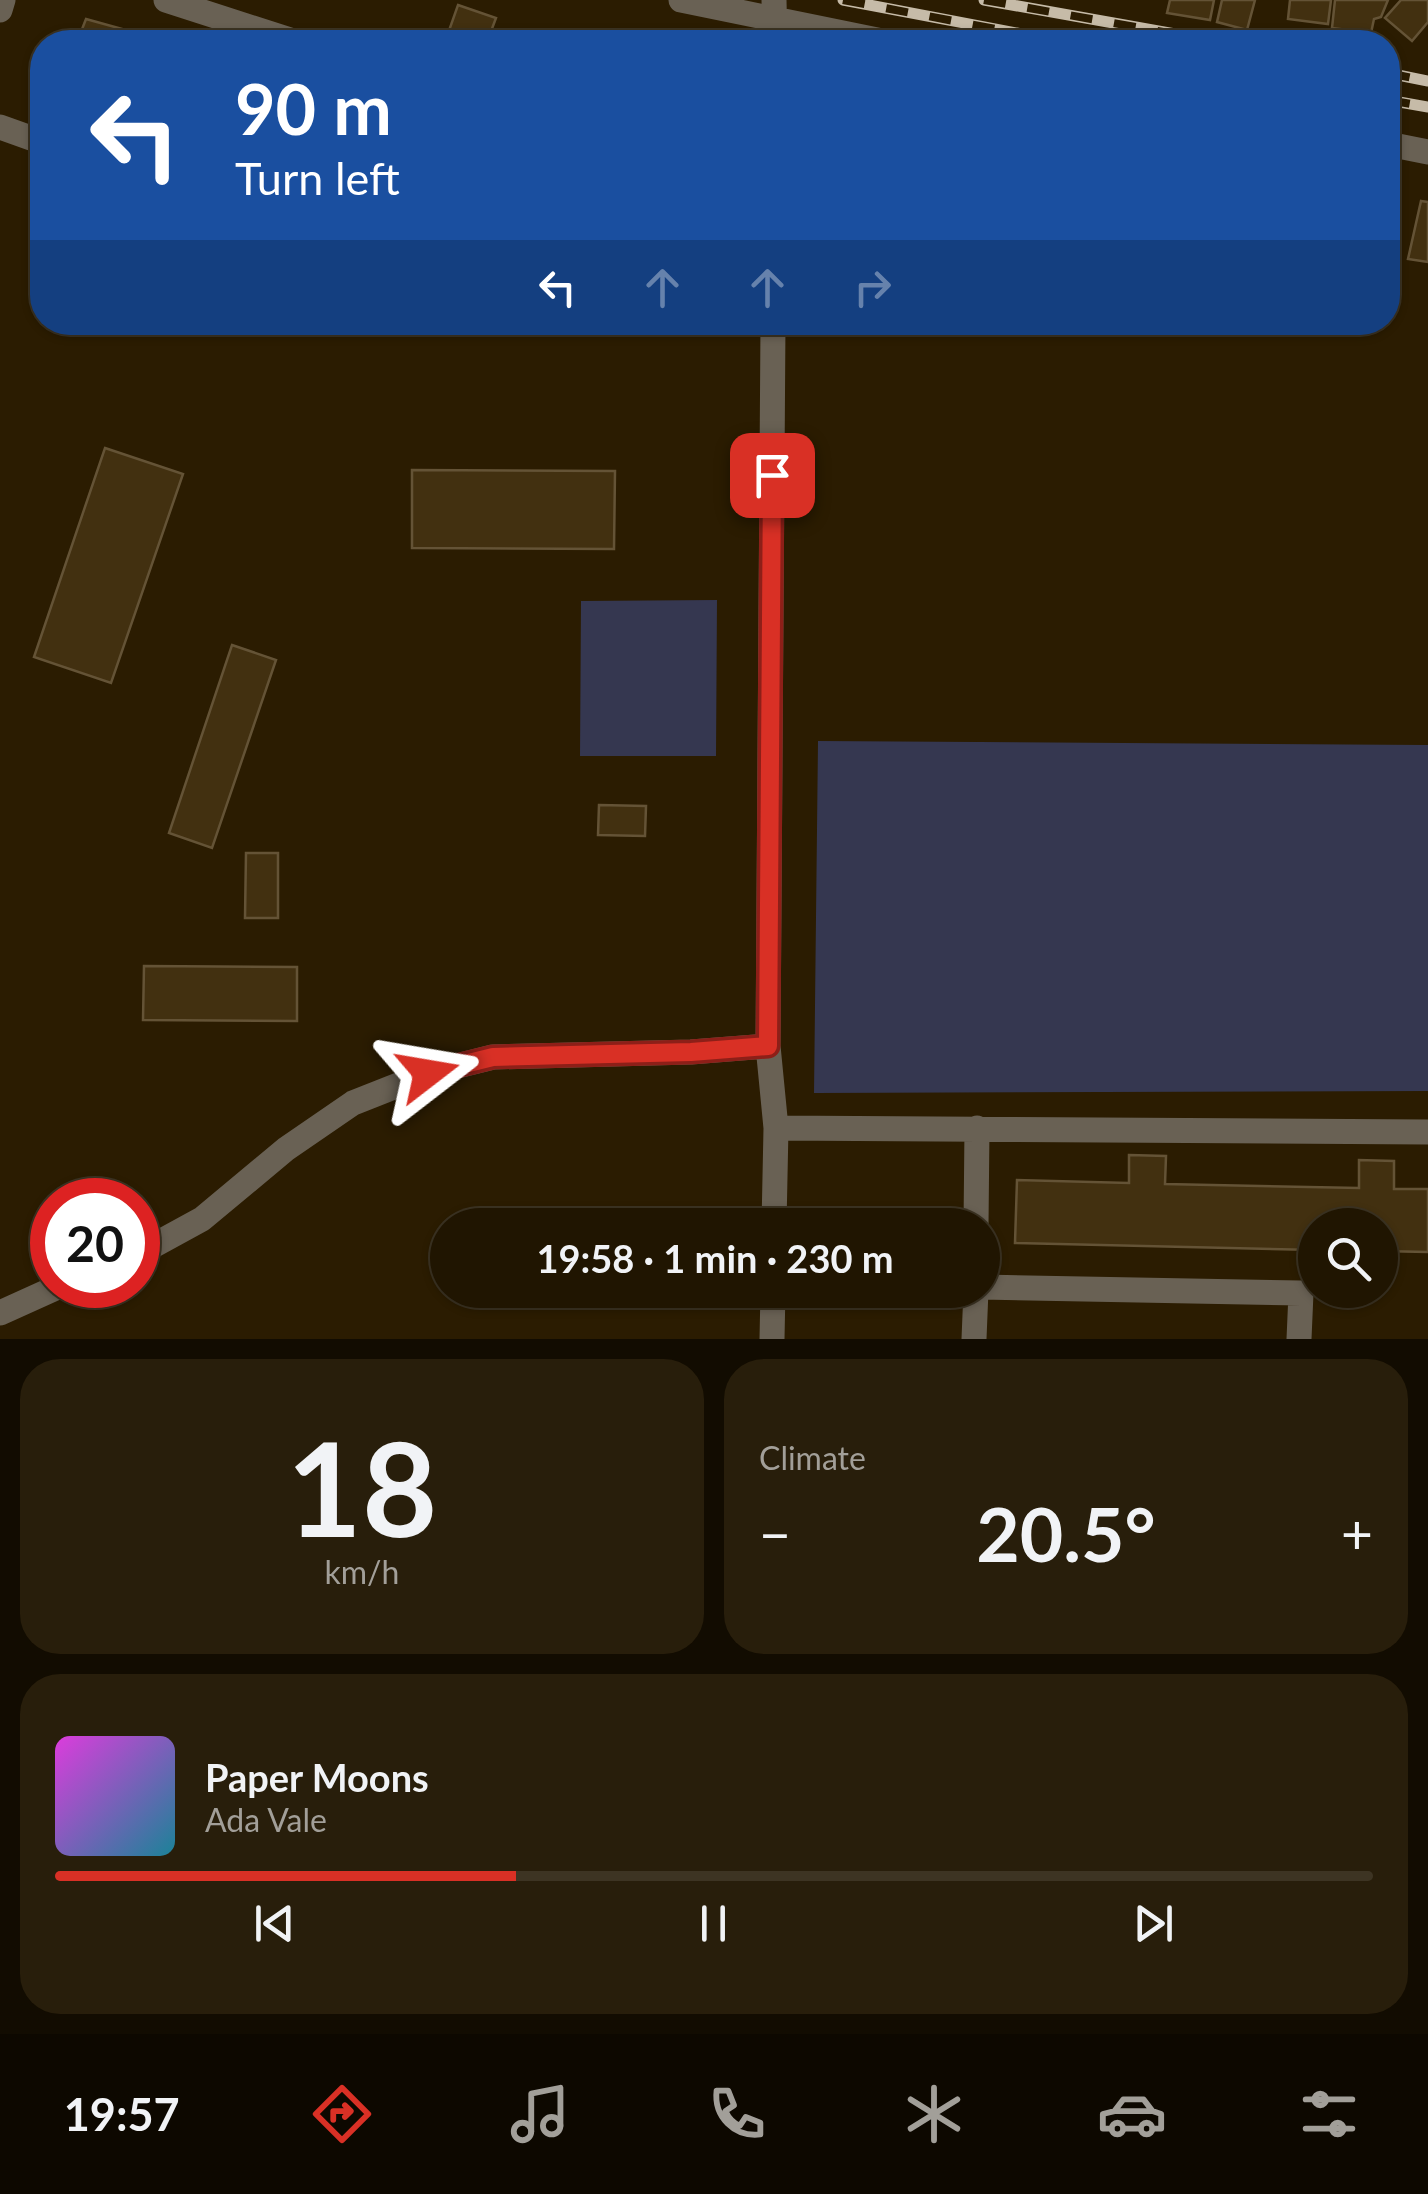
<!DOCTYPE html>
<meta charset="utf-8">
<style>
body{margin:0;font-family:Lato,sans-serif;background:#281e0b;color:#f1f3f6;height:100vh;display:flex;flex-direction:column;font-size:38px;white-space:nowrap}
*{box-sizing:border-box;margin:0}
p{font-size:32px;color:#a29f99}
.icon{flex:none;width:55px;height:55px;fill:none;stroke:currentColor;stroke-width:2;stroke-linecap:round;stroke-linejoin:round}
.map{position:relative;height:1339px;overflow:hidden}
.sheet{display:flex;flex-direction:column;gap:20px;padding:20px;background:#120c01;flex:1}
.sheet>*{flex:none}
.banner{position:absolute;left:30px;top:30px;width:1370px;height:305px;border-radius:40px;box-shadow:0 2px 8px #0004,0 0 0 2px #3d3423;background:#1a4fa0;color:#fff;overflow:hidden}
.controls{position:absolute;left:1298px;top:1208px;display:grid;gap:20px}
.controls a{display:grid;place-items:center;width:100px;height:100px;border-radius:50%;background:#201501;box-shadow:0 2px 8px #0004,0 0 0 2px #3d3423;font-size:50px}
.speed{position:absolute;left:30px;top:1178px;display:flex;gap:20px;font-size:50px;font-weight:700;text-align:center}
.speed>*{display:grid;place-content:center;width:130px;height:130px;border-radius:50%;background:#201501;box-shadow:0 2px 8px #0004,0 0 0 2px #3d3423;line-height:1}
.speed .limit{border:15px solid #d22;background:#fff;color:#111}
.pin{position:absolute;display:grid;place-items:center;width:85px;height:85px;color:#fff;margin:-42px;border-radius:20px;box-shadow:0 5px 15px #0006}
.me{position:absolute;width:110px;margin:-55px;rotate:76deg;stroke-linejoin:round;filter:drop-shadow(0 0 8px #0008)}
.turn{display:flex;align-items:center;gap:35px;height:210px;padding:0 40px;font-size:45px}
.turn .icon{width:130px;height:130px;stroke-width:2.5}
.turn b{display:block;font-size:70px;line-height:85px}
.lanes{display:flex;align-items:center;height:95px;padding:0 40px;background:#0003;justify-content:center;gap:50px;direction:ltr}
.lanes .off{opacity:.35}
.big{font-size:75px;font-weight:700;line-height:1.1}
.sheet .card{flex:1;display:flex;flex-direction:column;justify-content:center;gap:15px;min-width:0;padding:0 35px;border-radius:40px;background:#281e0b}
.sheet .dial{align-items:center;gap:0}
.dial b{font-size:130px;line-height:1}
.song{display:flex;align-items:center;gap:30px}
.cover{width:120px;height:120px;border-radius:15px;background:linear-gradient(135deg,hsl(300 70% 55%),hsl(190 70% 35%))}
.played{height:10px;border-radius:5px;background:linear-gradient(90deg,#d93025 35%,#3d3423 35%)}
.keys{display:flex;justify-content:space-around;direction:ltr}
.heat{display:flex;justify-content:space-between;align-items:center;font-size:55px;direction:ltr}
.sheet .tiles{flex:1;display:grid;gap:20px;grid-template-columns:1fr 1fr}
.card:last-child{grid-column:span 2}
.trip{position:absolute;left:430px;top:1208px;width:570px;height:100px;border-radius:50px;background:#201501;box-shadow:0 2px 8px #0004,0 0 0 2px #3d3423;font-weight:700;line-height:100px;text-align:center}
.dock{display:flex;height:160px;justify-content:space-around;align-items:center;background:#0d0800;color:#a29f99}
.dock .icon{width:70px;height:70px}
.dock .active{color:#d93025}
.dock b{font-size:45px;color:#f1f3f6}
.map>svg:first-child{display:block}
</style>
<div class="map">
<svg width="1428" height="1339" viewBox="0 0 1428 1339">
<rect width="100%" height="100%" fill="#2b1c01"/>
<path fill="#353750" d="M717 600 716 756H580L581 601Z
M818 741 1428 745V1091L814 1093Z"/>
<path fill="#423010" stroke="#645336" stroke-width="2.5" d="M1170 0H1214L1210 20 1167 13Z
M1222 0H1255L1247 30 1217 22Z
M1290 0H1331L1328 24 1288 19Z
M1335 0H1388L1381 17 1374 19 1371 33 1332 28Z
M1401 0H1428V22L1412 41 1385 18Z
M458 5 496 18 487 42H445Z
M86 19 133 32 126 42H77Z
M1421 201 1428 202V262L1408 259Z
M105 448 183 474 111 683 34 657Z
M412 470 615 471 614 549 412 548Z
M232 645 276 660 212 848 169 833Z
M599 805 646 806 645 836 598 835Z
M246 853H278V918H245Z
M144 966 297 967V1021L143 1020Z
M1129 1155 1166 1156 1165 1184 1359 1188V1160L1394 1161V1189H1428V1252L1380 1251V1225H1315V1250L1015 1243 1017 1180 1129 1183Z"/>
<g fill="none" stroke-linecap="round" stroke-linejoin="round">
<path stroke="#696154" stroke-width="25" d="M166 0 296 42
M681 0 887 42
M774 0 775 42
M0 10 3 0
M0 127 42 142
M1388 144 1428 152
M773 322 768 1046 776 1128 774 1225
M776 1128 1428 1132
M976 1225 977 1128
M138 1254 202 1219 286 1149 353 1103 429 1073 493 1057 691 1052 768 1046
M982 1287 1301 1293 1299 1339
M0 1313 62 1285
M772 1339 773 1290
M974 1339 976 1290"/>
<defs>
<path id="rail" d="M843 0 1064 42
M984 0 1220 42
M1388 73 1428 81
M1388 100 1428 107"/>
</defs>
<use href="#rail" stroke="#c6bba8" stroke-width="11"/>
<use href="#rail" stroke="#2b1c01" stroke-width="8" stroke-dasharray="22" stroke-linecap="butt"/>
</g>
<g fill="none" stroke-linecap="round" stroke-linejoin="round">
<defs>
<path id="route" d="M428 1073 493 1057 691 1052 768 1046 772 475"/>
</defs>
<use href="#route" stroke="#8d1f18" stroke-width="25"/>
<use href="#route" stroke="#d93025" stroke-width="18"/>
</g>
</svg>
<div class="controls">
<a><svg class="icon" aria-label="search" viewBox="0 0 24 24"><circle cx="10" cy="10" r="6"/><path d="M15 15l6 6"/></svg></a>
</div>
<div class="speed"><div class="limit">20</div></div>
<div class="pin" style="left:772px;top:475px;background:#d93025"><svg class="icon" aria-label="arrive" viewBox="0 0 24 24"><path d="M6 21V4h12l-3 4 3 4H6"/></svg></div>
<svg class="me" style="left:428px;top:1073px" viewBox="-20 -20 40 40"><path d="M0-17L14 15 0 8-14 15z" fill="#d93025" stroke="#fff" stroke-width="4"/></svg>
<div class="trip">19:58 · 1 min · 230 m</div>
<div class="banner">
<div class="turn"><svg class="icon" aria-label="left" viewBox="0 0 24 24"><path d="M17 20v-9H6M10 6l-5 5 5 5"/></svg><div><b>90 m</b>Turn left</div></div>
<div class="lanes"><svg class="icon" aria-label="left" viewBox="0 0 24 24"><path d="M17 20v-9H6M10 6l-5 5 5 5"/></svg><svg class="icon off" aria-label="ahead" viewBox="0 0 24 24"><path d="M12 20V5M6 11l6-6 6 6"/></svg><svg class="icon off" aria-label="ahead" viewBox="0 0 24 24"><path d="M12 20V5M6 11l6-6 6 6"/></svg><svg class="icon off" aria-label="right" viewBox="0 0 24 24"><path d="M7 20v-9h11M14 6l5 5-5 5"/></svg></div>
</div>
</div>
<section class="sheet">
<div class="tiles">
<div class="card dial"><b>18</b><p>km/h</p></div>
<div class="card"><p>Climate</p>
<div class="heat"><a>−</a><b class="big">20.5°</b><a>+</a></div>
</div>
<div class="card">
<div class="song"><i class="cover"></i><div><b>Paper Moons</b><p>Ada Vale</p></div></div>
<div class="played"></div>
<div class="keys"><svg class="icon" aria-label="previous" viewBox="0 0 24 24"><path d="M18 5L8 12l10 7zM5 5v14"/></svg><svg class="icon" aria-label="pause" viewBox="0 0 24 24"><path d="M8 5v14M16 5v14"/></svg><svg class="icon" aria-label="next" viewBox="0 0 24 24"><path d="M6 5l10 7-10 7zM19 5v14"/></svg></div>
</div>
</div>
</section>
<nav class="dock">
<b>19:57</b>
<svg class="icon active" aria-label="directions" viewBox="0 0 24 24"><path d="M12 3l9 9-9 9-9-9zM9 14v-3h6M13 9l2 2-2 2"/></svg>
<svg class="icon" aria-label="music" viewBox="0 0 24 24"><path d="M9 18V5l10-2v13"/><circle cx="6" cy="18" r="3"/><circle cx="16" cy="16" r="3"/></svg>
<svg class="icon" aria-label="phone" viewBox="0 0 24 24"><path d="M5 4h4l2 5-3 2q2 4 5 5l2-3 5 2v4C11 20 4 13 5 4z"/></svg>
<svg class="icon" aria-label="climate" viewBox="0 0 24 24"><path d="M12 3v18M4 7l16 10M4 17L20 7"/></svg>
<svg class="icon" aria-label="car" viewBox="0 0 24 24"><path d="M5 17H2v-5l4-1 3-4h7l3 4 3 1v5h-3M9 17h6M6 11h13"/><circle cx="7" cy="17" r="2"/><circle cx="17" cy="17" r="2"/></svg>
<svg class="icon" aria-label="filters" viewBox="0 0 24 24"><path d="M4 7h16M4 17h16"/><circle cx="9" cy="7" r="2"/><circle cx="15" cy="17" r="2"/></svg>
</nav>
